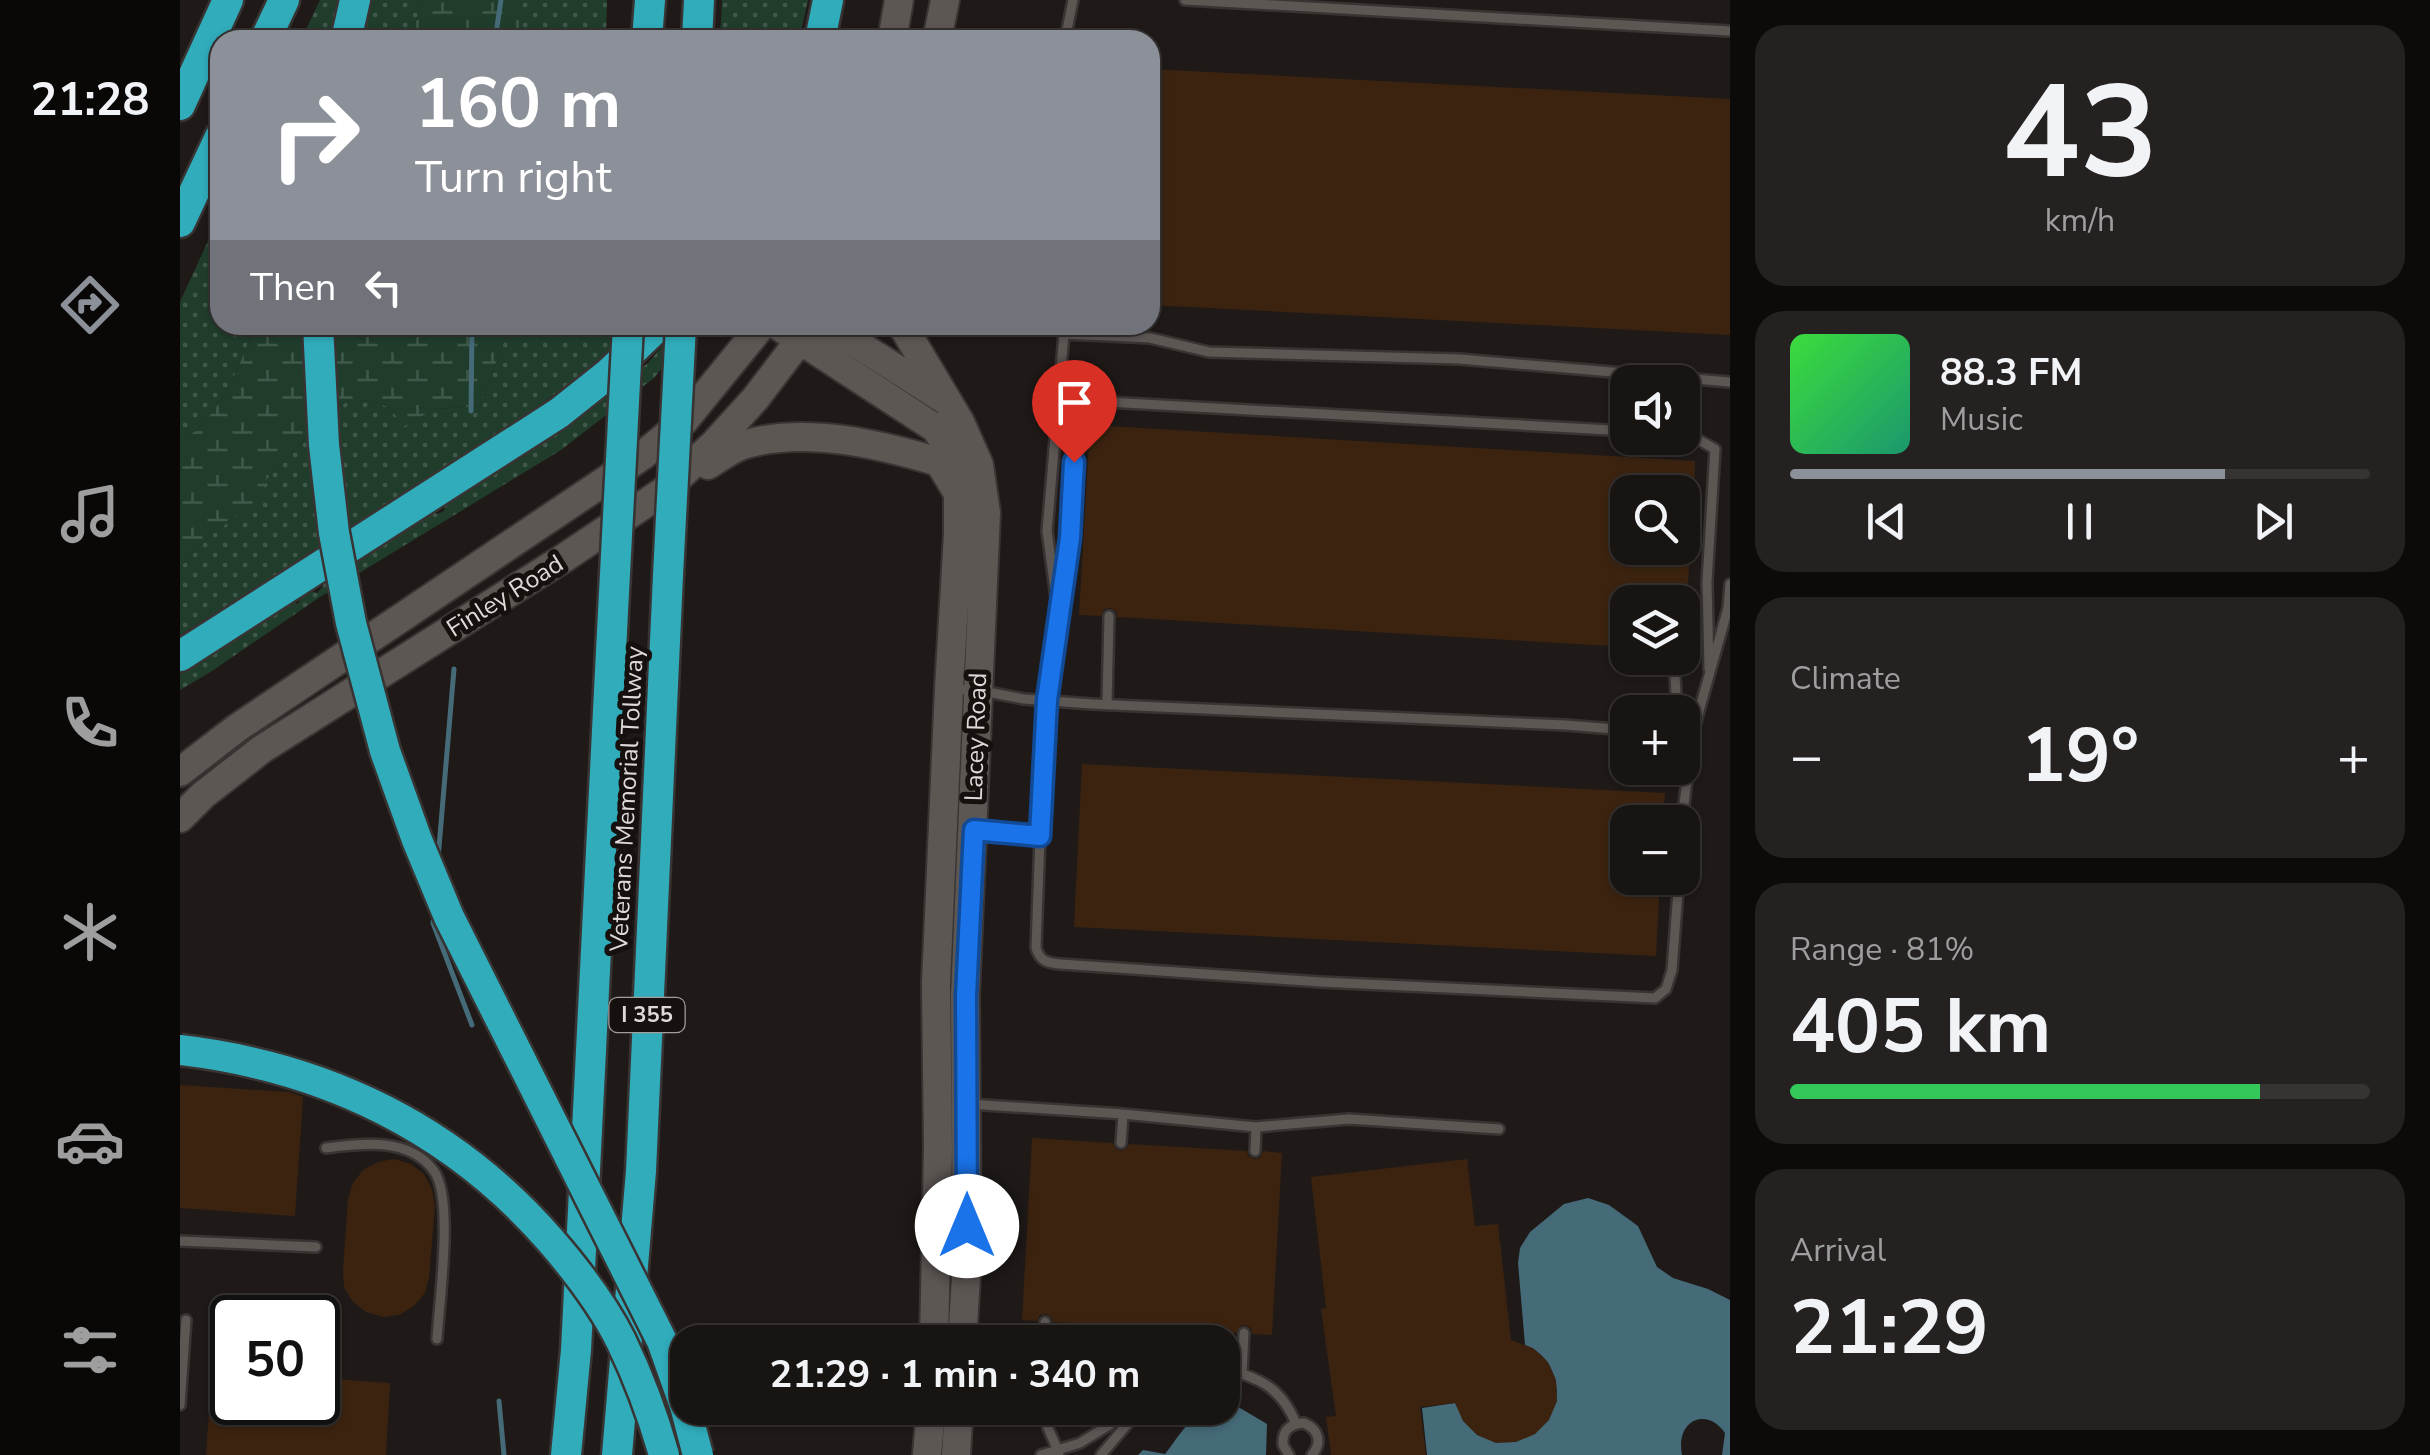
<!DOCTYPE html>
<meta charset="utf-8">
<style>
body{margin:0;font-family:"Nunito Sans",sans-serif;background:#242120;color:#f1f3f6;height:100vh;display:flex;flex-direction:column;font-size:38px;white-space:nowrap}
*{box-sizing:border-box;margin:0}
p{font-size:32px;color:#9e9e9f}
.icon{flex:none;width:55px;height:55px;fill:none;stroke:currentColor;stroke-width:2;stroke-linecap:round;stroke-linejoin:round}
.map{position:relative;flex:1;overflow:hidden}
.details{display:flex;flex-direction:column;gap:25px;padding:25px;background:#0d0b0a;width:700px}
.details>*{flex:none}
.hud{position:absolute;left:30px;top:30px;width:950px;height:305px;border-radius:30px;box-shadow:0 2px 8px #0004,0 0 0 2px #363332;background:#8c9099;color:#fff;overflow:hidden}
.tools{position:absolute;left:1430px;top:365px;display:grid;gap:20px}
.tools a{display:grid;place-items:center;width:90px;height:90px;border-radius:20px;background:#171412;box-shadow:0 2px 8px #0004,0 0 0 2px #363332;font-size:50px}
.speed{position:absolute;left:30px;top:1295px;display:flex;gap:20px;font-size:50px;font-weight:700;text-align:center}
.speed>*{display:grid;place-content:center;width:130px;height:130px;border-radius:50%;background:#171412;box-shadow:0 2px 8px #0004,0 0 0 2px #363332;line-height:1}
.speed .limit{border:5px solid #111;border-radius:15px;background:#fff;color:#111}
.pin{position:absolute;display:grid;place-items:center;width:85px;height:85px;color:#fff;margin:-102px -42px;border-radius:50% 50% 50% 0;rotate:-45deg;box-shadow:0 0 10px #0007}
.pin .icon{rotate:45deg}
.me{position:absolute;width:110px;margin:-55px;rotate:0deg;stroke-linejoin:round;filter:drop-shadow(0 0 8px #0008)}
.turn{display:flex;align-items:center;gap:35px;height:210px;padding:0 40px;font-size:45px}
.turn .icon{width:130px;height:130px;stroke-width:2.5}
.turn b{display:block;font-size:70px;line-height:85px}
.then{display:flex;align-items:center;height:95px;padding:0 40px;background:#0003;gap:20px;font-size:38px}
.big{font-size:75px;font-weight:700;line-height:1.1}
.details .card{flex:1;display:flex;flex-direction:column;justify-content:center;gap:15px;min-width:0;padding:0 35px;border-radius:30px;background:#242120}
.details .dial{align-items:center;gap:0}
.dial b{font-size:130px;line-height:1}
.song{display:flex;align-items:center;gap:30px}
.cover{width:120px;height:120px;border-radius:15px;background:linear-gradient(135deg,hsl(120 70% 55%),hsl(160 70% 35%))}
.played{height:10px;border-radius:5px;background:linear-gradient(90deg,#8c9099 75%,#363332 75%)}
.keys{display:flex;justify-content:space-around;direction:ltr}
.heat{display:flex;justify-content:space-between;align-items:center;font-size:55px;direction:ltr}
.charge{height:15px;border-radius:8px;background:linear-gradient(90deg,#34c759 81%,#363332 0)}
.trip{position:absolute;left:490px;top:1325px;width:570px;height:100px;border-radius:30px;background:#171412;box-shadow:0 2px 8px #0004,0 0 0 2px #363332;font-weight:700;line-height:100px;text-align:center}
main{display:flex;flex:1;min-height:0}
.menu{display:flex;flex-direction:column;width:180px;justify-content:space-around;align-items:center;background:#090807;color:#9e9e9f}
.menu .icon{width:70px;height:70px}
.menu .on{color:#8c9099}
.menu b{font-size:45px;color:#f1f3f6}
.map>svg:first-child{display:block}
</style>
<main>
<nav class="menu">
<b>21:28</b>
<svg class="icon on" aria-label="directions" viewBox="0 0 24 24"><path d="M12 3l9 9-9 9-9-9zM9 14v-3h6M13 9l2 2-2 2"/></svg>
<svg class="icon" aria-label="music" viewBox="0 0 24 24"><path d="M9 18V5l10-2v13"/><circle cx="6" cy="18" r="3"/><circle cx="16" cy="16" r="3"/></svg>
<svg class="icon" aria-label="phone" viewBox="0 0 24 24"><path d="M5 4h4l2 5-3 2q2 4 5 5l2-3 5 2v4C11 20 4 13 5 4z"/></svg>
<svg class="icon" aria-label="climate" viewBox="0 0 24 24"><path d="M12 3v18M4 7l16 10M4 17L20 7"/></svg>
<svg class="icon" aria-label="car" viewBox="0 0 24 24"><path d="M5 17H2v-5l4-1 3-4h7l3 4 3 1v5h-3M9 17h6M6 11h13"/><circle cx="7" cy="17" r="2"/><circle cx="17" cy="17" r="2"/></svg>
<svg class="icon" aria-label="filters" viewBox="0 0 24 24"><path d="M4 7h16M4 17h16"/><circle cx="9" cy="7" r="2"/><circle cx="15" cy="17" r="2"/></svg>
</nav>
<div class="map">
<svg width="1550" height="1455" viewBox="0 0 1550 1455">
<defs>
<pattern id="grass-dots" width="8" height="8" patternUnits="userSpaceOnUse" patternTransform="scale(2.5)"><rect width="8" height="8" fill="#203d2c"/><path d="M2 2h.1M6 6h.1" fill="none" stroke="#40584a" stroke-width="1.8" stroke-linecap="round"/></pattern>
<pattern id="wetland-marsh" width="20" height="14" patternUnits="userSpaceOnUse" patternTransform="scale(2.5)"><rect width="20" height="14" fill="#203d2c"/><path d="M1 5h8M5 5V1M11 12h8M15 12V8" fill="none" stroke="#40584a"/></pattern>
</defs>
<rect width="100%" height="100%" fill="#1f1a18"/>
<path fill="url(#grass-dots)" d="M140 0H168L159 40H121Z
M192 0H243L230 40H183Z
M342 0H427L426 40H342Z
M542 0H628L619 40H540Z
M40 215V325H76C58 367 41 418 0 442V302Z
M330 325H451L419 361 337 422 0 635V567L29 537 79 498 87 479 123 441 168 400C196 400 209 401 223 426L254 409 300 406Z
M500 325H517L474 378 381 450 140 597 32 671 0 690V671L110 601 118 604 124 592 127 590 137 593 143 586 142 580 252 511 257 514 264 511 265 503 408 409 468 363Z"/>
<path fill="url(#wetland-marsh)" d="M243 0H342V40H230Z
M76 325H330L300 406 254 409 223 427C210 401 195 400 168 400L123 441 87 479 80 498 29 537 0 567V442C41 418 58 367 76 325Z"/>
<path fill="#456a78" d="M1408 1198 1429 1205 1458 1226 1477 1267 1493 1278 1528 1289 1550 1300V1455H1542L1545 1433C1526 1406 1495 1421 1502 1455H1247L1242 1408 1275 1403C1309 1455 1398 1431 1372 1371 1367 1358 1357 1350 1345 1345L1338 1263 1340 1248 1350 1232 1384 1204Z
M1043 1405 1060 1408 1087 1424 1086 1455H958L963 1450 985 1454C1002 1433 1012 1409 1042 1408Z"/>
<g fill="none" stroke-linecap="round" stroke-linejoin="round">
<path stroke="#456a78" stroke-width="5" d="M315 40 321 0
M291 411 292 325
M258 859 274 669
M254 915 253 923 292 1025
M319 1401 324 1455"/>
</g>
<path fill="#3b2310" d="M970 69 1550 99V335L970 305Z
M910 425 1515 461 1514 492H1448V548H1510L1507 602H1448V647L937 617 936 611 930 608 924 609 921 616 899 615Z
M902 764 1485 793 1483 822H1448V878H1480L1476 956 894 927Z
M0 1085 109 1092 123 1097 115 1216 0 1208Z
M852 1138 933 1143 936 1149 941 1151 947 1148 949 1144 1067 1151 1068 1156 1074 1159 1080 1158 1083 1151 1102 1153 1092 1335 1072 1334 1071 1328 1065 1325 1060 1326 1056 1333 873 1322 872 1318 866 1314 860 1315 857 1321 842 1320Z
M214 1159 231 1164 244 1174 252 1189 255 1206 249 1277 245 1293 234 1306 219 1315 203 1317 186 1312 173 1302 164 1287 163 1270 168 1199 173 1183 183 1170 198 1162Z
M1287 1159 1295 1226 1318 1224 1331 1340 1353 1348 1368 1362 1376 1380 1377 1401 1369 1420 1355 1434 1336 1442 1316 1443 1297 1435 1283 1421 1275 1403 1240 1407 1246 1455H1151L1146 1417 1156 1416 1141 1309 1146 1308 1131 1177Z
M32 1370 52 1372V1402H138V1378L210 1383 206 1455H26Z"/>
<g fill="none" stroke-linecap="round" stroke-linejoin="round">
<defs>
<path id="lane" d="M1005 0 1550 31
M885 40 893 0
M877 325 884 334 970 338 1029 352 1279 359 1550 382
M1502 434H1508L1535 449 1527 582 1529 669
M877 605 867 531 884 334
M1494 658 1497 712
M772 689 797 690 844 699 912 704 1385 725 1448 730
M927 705 929 616
M1512 736 1548 608 1550 584
M1502 822 1512 736 1502 735
M796 830 860 836 856 948C860 961 867 963 880 964L1141 982 1475 998 1486 989 1492 970 1499 878
M860 836 867 700 890 538 895 424 927 402 1448 431
M789 1104 943 1114 1076 1127 1169 1119 1319 1129
M941 1143 943 1114
M146 1148C181 1143 230 1137 254 1171 274 1199 259 1303 257 1339
M1075 1151 1076 1127
M0 1241 136 1247
M864 1342 865 1322
M1042 1369C1078 1376 1102 1388 1116 1424
M1062 1373 1064 1333
M0 1405 6 1320
M865 1408 868 1428 879 1453
M861 1455 900 1443 957 1408
M921 1455 961 1408
M1109 1455 1103 1445C1102 1431 1109 1424 1124 1423 1138 1429 1143 1442 1132 1455"/>
<path id="secondary" d="M712 40 719 0
M757 40 765 0
M597 325 755 428 774 455 778 477V534L769 689 756 983 758 1148 754 1342
M648 325 762 398
M722 325 780 422 799 465 806 513 785 995 787 1261 782 1342
M528 465C539 458 551 449 563 445 624 426 699 444 759 462L776 490
M0 772 57 728 462 456 504 421 582 325
M0 818 23 795 82 749 384 558 484 491 534 444 575 399 629 328
M747 1455 751 1408
M776 1455 779 1408"/>
<path id="highway" d="M85 40 104 0
M166 40 175 0
M467 40 470 0
M517 40 519 0
M640 40 648 0
M0 105 48 0
M0 222 40 137
M0 656 379 413 428 374 479 325
M386 1455 396 1350 432 631
M437 1455 461 1171 488 575"/>
</defs>
<use href="#lane" stroke="#383433" stroke-width="14"/>
<use href="#secondary" stroke="#383433" stroke-width="32"/>
<use href="#highway" stroke="#383433" stroke-width="35"/>
<use href="#lane" stroke="#5d5754" stroke-width="9"/>
<use href="#secondary" stroke="#5d5754" stroke-width="28"/>
<use href="#highway" stroke="#30acbb" stroke-width="30"/>
<defs>
<path id="highway-bridge" d="M138 325 144 445 154 533 171 623 205 751 237 840 269 917 482 1341 505 1406 518 1455
M488 575 501 325
M432 631 448 325
M0 1050C146 1067 274 1129 371 1241 397 1271 423 1305 441 1341 459 1378 473 1416 484 1455"/>
</defs>
<use href="#highway-bridge" stroke="#383433" stroke-width="35" stroke-linecap="butt"/>
<use href="#highway-bridge" stroke="#30acbb" stroke-width="30"/>
</g>
<g fill="none" stroke-linecap="round" stroke-linejoin="round">
<defs>
<path id="route" d="M787 1226 786 996 794 830 860 836 867 700 890 538 894 462"/>
</defs>
<use href="#route" stroke="#114b97" stroke-width="25"/>
<use href="#route" stroke="#1a73e8" stroke-width="18"/>
</g>
<g text-anchor="middle" dominant-baseline="central" stroke-width="10" stroke-linejoin="round" paint-order="stroke">
<rect fill="#16110f" stroke="#a19e9c" stroke-width="2.5" x="429.5" y="998" width="75" height="34" rx="8"/>
<g font-size="22" font-weight="bold" fill="#dddad8">
<text x="467" y="1015">I 355</text>
</g>
<g font-size="25" fill="#dddad8" stroke="#16110f">
<text transform="translate(325 596) rotate(-32)">Finley Road</text>
<text transform="translate(796 737) rotate(-88)">Lacey Road</text>
<text transform="translate(447 799) rotate(-87)">Veterans Memorial Tollway</text>
</g>
</g>
</svg>
<div class="tools">
<a><svg class="icon" aria-label="sound" viewBox="0 0 24 24"><path d="M4 9h4l5-4v14l-5-4H4zM17 9q2 3 0 6"/></svg></a>
<a><svg class="icon" aria-label="search" viewBox="0 0 24 24"><circle cx="10" cy="10" r="6"/><path d="M15 15l6 6"/></svg></a>
<a><svg class="icon" aria-label="layers" viewBox="0 0 24 24"><path d="M12 4l9 5-9 5-9-5zM3 14l9 5 9-5"/></svg></a>
<a>+</a>
<a>−</a>
</div>
<div class="speed"><div class="limit">50</div></div>
<div class="pin" style="left:894px;top:462px;background:#d93025"><svg class="icon" aria-label="arrive" viewBox="0 0 24 24"><path d="M6 21V4h12l-3 4 3 4H6"/></svg></div>
<svg class="me" style="left:787px;top:1226px" viewBox="-20 -20 40 40"><circle r="19" fill="#fff"/><path d="M0-13L10 11 0 6-10 11z" fill="#1a73e8"/></svg>
<div class="trip">21:29 · 1 min · 340 m</div>
<div class="hud">
<div class="turn"><svg class="icon" aria-label="right" viewBox="0 0 24 24"><path d="M7 20v-9h11M14 6l5 5-5 5"/></svg><div><b>160 m</b>Turn right</div></div>
<div class="then">Then<svg class="icon" aria-label="left" viewBox="0 0 24 24"><path d="M17 20v-9H6M10 6l-5 5 5 5"/></svg></div>
</div>
</div>
<section class="details">
<div class="card dial"><b>43</b><p>km/h</p></div>
<div class="card">
<div class="song"><i class="cover"></i><div><b>88.3 FM</b><p>Music</p></div></div>
<div class="played"></div>
<div class="keys"><svg class="icon" aria-label="previous" viewBox="0 0 24 24"><path d="M18 5L8 12l10 7zM5 5v14"/></svg><svg class="icon" aria-label="pause" viewBox="0 0 24 24"><path d="M8 5v14M16 5v14"/></svg><svg class="icon" aria-label="next" viewBox="0 0 24 24"><path d="M6 5l10 7-10 7zM19 5v14"/></svg></div>
</div>
<div class="card"><p>Climate</p>
<div class="heat"><a>−</a><b class="big">19°</b><a>+</a></div>
</div>
<div class="card"><p>Range · 81%</p><b class="big">405 km</b><div class="charge"></div></div>
<div class="card"><p>Arrival</p><b class="big">21:29</b></div>
</section>
</main>
